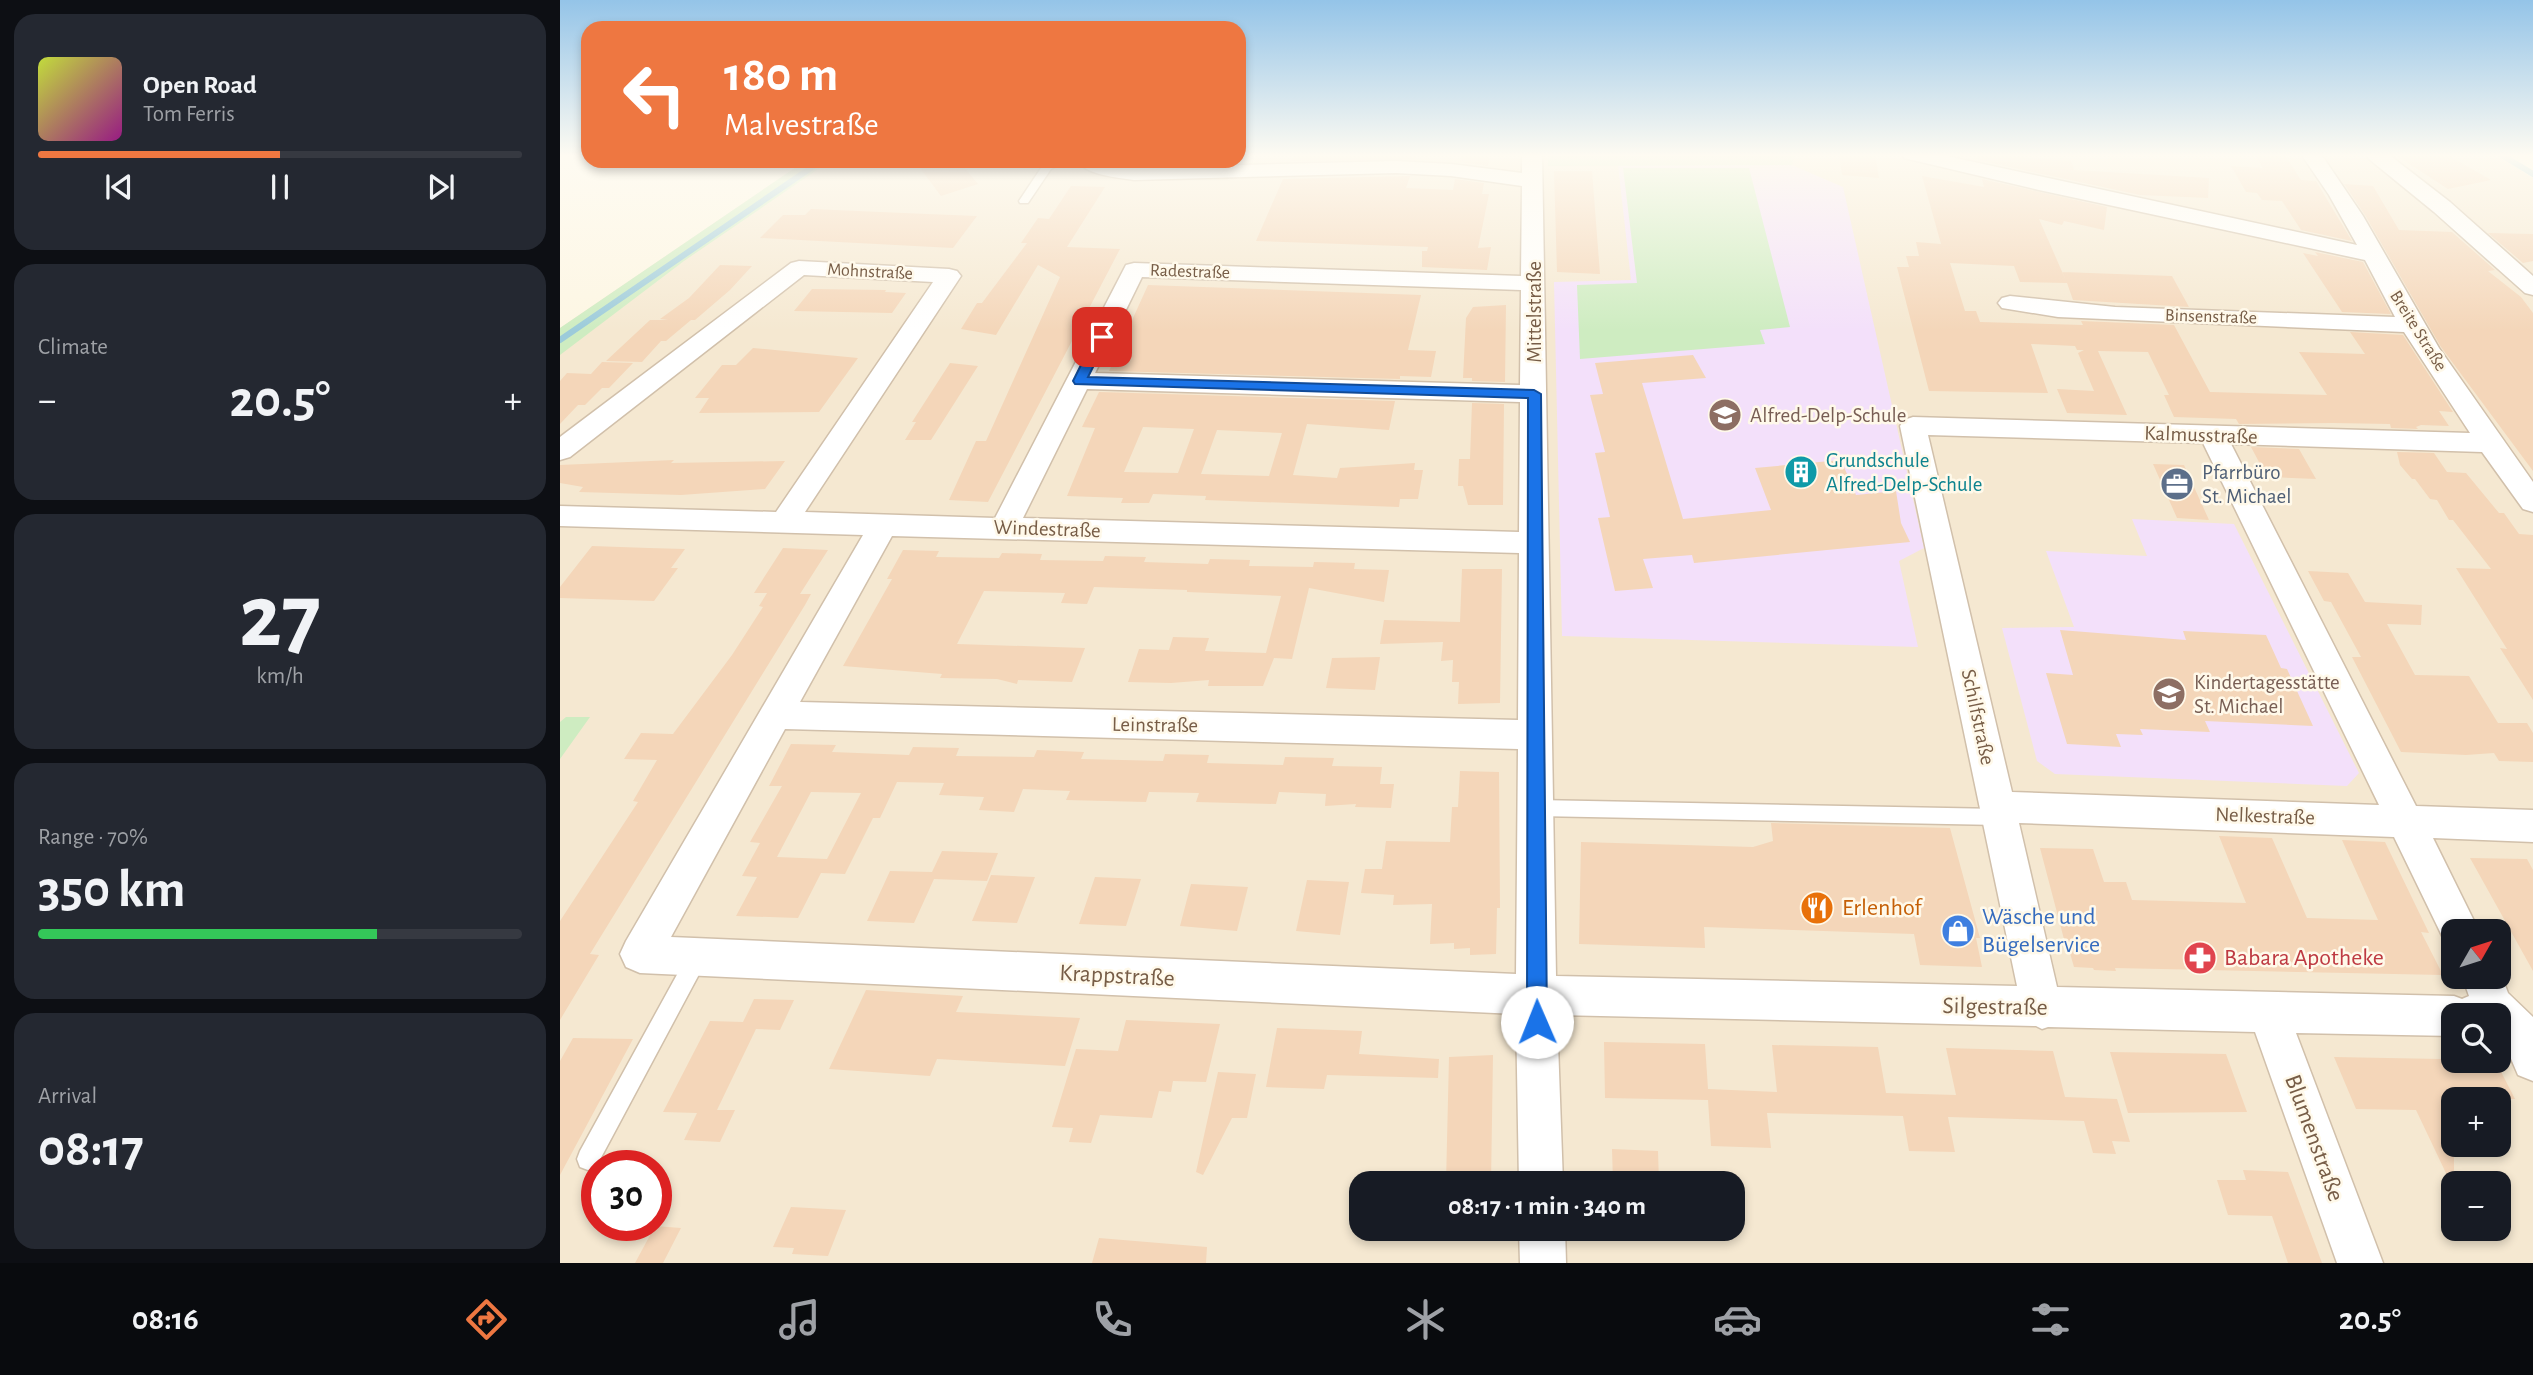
<!DOCTYPE html>
<meta charset="utf-8">
<style>
body{margin:0;font-family:"Alegreya Sans",sans-serif;background:#242831;color:#f1f3f6;height:100vh;display:flex;flex-direction:column;font-size:26px;white-space:nowrap}
*{box-sizing:border-box;margin:0}
p{font-size:23px;color:#9ea1a6}
.icon{flex:none;width:38px;height:38px;fill:none;stroke:currentColor;stroke-width:2;stroke-linecap:round;stroke-linejoin:round}
.map{position:relative;flex:1;overflow:hidden}
.sheet{display:flex;flex-direction:column;gap:14px;padding:14px;background:#0d0f14;width:560px}
.sheet>*{flex:none}
.guide{position:absolute;left:21px;top:21px;width:665px;height:147px;border-radius:21px;box-shadow:0 4px 10px #0003;background:#ee7741;color:#fff;overflow:hidden}
.needle{width:46px;rotate:51deg}
.buttons{position:absolute;left:1881px;top:919px;display:grid;gap:14px}
.buttons a{display:grid;place-items:center;width:70px;height:70px;border-radius:14px;background:#171b24;box-shadow:0 4px 10px #0003;font-size:35px}
.speed{position:absolute;left:21px;top:1150px;display:flex;gap:14px;font-size:35px;font-weight:700;text-align:center}
.speed>*{display:grid;place-content:center;width:91px;height:91px;border-radius:50%;background:#171b24;box-shadow:0 4px 10px #0003;line-height:1}
.speed .limit{border:10px solid #d22;background:#fff;color:#111}
.pin{position:absolute;display:grid;place-items:center;width:60px;height:60px;color:#fff;margin:-30px;border-radius:14px;box-shadow:0 4px 10px #0006}
.me{position:absolute;width:77px;margin:-38px;rotate:359deg;stroke-linejoin:round;filter:drop-shadow(0 0 5px #0008)}
.turn{display:flex;align-items:center;gap:24px;height:147px;padding:0 28px;font-size:32px}
.turn .icon{width:91px;height:91px;stroke-width:2.5}
.turn b{display:block;font-size:49px;line-height:60px}
.big{font-size:52px;font-weight:700;line-height:1.1}
.sheet .card{flex:1;display:flex;flex-direction:column;justify-content:center;gap:10px;min-width:0;padding:0 24px;border-radius:21px;background:#242831}
.sheet .dial{align-items:center;gap:0}
.dial b{font-size:91px;line-height:1}
.song{display:flex;align-items:center;gap:21px}
.cover{width:84px;height:84px;border-radius:10px;background:linear-gradient(135deg,hsl(70 70% 55%),hsl(310 70% 35%))}
.played{height:7px;border-radius:4px;background:linear-gradient(90deg,#ee7741 50%,#363941 50%)}
.keys{display:flex;justify-content:space-around;direction:ltr}
.heat{display:flex;justify-content:space-between;align-items:center;font-size:38px;direction:ltr}
.charge{height:10px;border-radius:5px;background:linear-gradient(90deg,#34c759 70%,#363941 0)}
.trip{position:absolute;left:789px;top:1171px;width:396px;height:70px;border-radius:21px;background:#171b24;box-shadow:0 4px 10px #0003;font-weight:700;line-height:70px;text-align:center}
.tab-bar{display:flex;height:112px;justify-content:space-around;align-items:center;background:#090b0e;color:#9ea1a6}
.tab-bar .icon{width:49px;height:49px}
.tab-bar .on{color:#ee7741}
.tab-bar b{font-size:32px;color:#f1f3f6}
main{display:flex;flex:1;min-height:0}
.map>svg:first-child{display:block}
</style>
<main>
<section class="sheet">
<div class="card">
<div class="song"><i class="cover"></i><div><b>Open Road</b><p>Tom Ferris</p></div></div>
<div class="played"></div>
<div class="keys"><svg class="icon" aria-label="previous" viewBox="0 0 24 24"><path d="M18 5L8 12l10 7zM5 5v14"/></svg><svg class="icon" aria-label="pause" viewBox="0 0 24 24"><path d="M8 5v14M16 5v14"/></svg><svg class="icon" aria-label="next" viewBox="0 0 24 24"><path d="M6 5l10 7-10 7zM19 5v14"/></svg></div>
</div>
<div class="card"><p>Climate</p>
<div class="heat"><a>−</a><b class="big">20.5°</b><a>+</a></div>
</div>
<div class="card dial"><b>27</b><p>km/h</p></div>
<div class="card"><p>Range · 70%</p><b class="big">350 km</b><div class="charge"></div></div>
<div class="card"><p>Arrival</p><b class="big">08:17</b></div>
</section>
<div class="map">
<svg width="1973" height="1263" viewBox="0 0 1973 1263">
<rect width="100%" height="100%" fill="#fdf6e3"/>
<path fill="#f5e8d1" fill-rule="evenodd" d="M679 154H1934L1973 178V1263H0V328L245 161H679ZM1894 931H1939V976H1894ZM1894 1015H1939V1060H1894ZM1894 1099H1939V1144H1894ZM37 1166H96V1225H37ZM802 1183H1172V1228H802ZM1894 1183H1939V1228H1894Z"/>
<path fill="#f3e0fa" d="M1058 165H1232L1283 187 1364 548 1339 561 1358 647 1002 636 994 282 1071 280Z
M1572 519 1674 524 1799 773 1787 786 1495 774 1477 761 1442 628 1514 627 1486 551 1587 556Z"/>
<path fill="#ceecc1" d="M988 154H1236L1232 165 988 166Z
M245 161H270L124 261 0 355V328Z
M1063 168H1189L1230 327 1200 330 1205 344 1020 359 1017 285 1077 283Z
M6 717H30L0 759V722Z"/>
<g fill="none" stroke-linecap="round" stroke-linejoin="round">
<path stroke="#9ccbda" stroke-width="6" d="M1940 154 1973 174
M0 340 261 161"/>
</g>
<path fill="#f4d6b9" fill-rule="evenodd" d="M734 154H857L855 159 731 161Z
M902 154H930L928 166 900 162Z
M1279 154H1315L1319 178 1282 175Z
M1418 154 1511 161 1514 170 1649 178 1648 198 1580 195 1417 160Z
M1695 154H1724L1741 180 1756 181 1792 241 1741 230 1722 201 1702 200 1697 193 1686 192 1671 166 1703 168Z
M1834 154H1886L1931 180 1888 189Z
M383 161H399L418 184 381 196 360 168Z
M994 171H1032L1040 274 997 272Z
M850 176 846 188 893 190 895 179 924 183 922 194H929L918 248 931 247 927 270 862 267V251H867L868 247 696 241 723 179Z
M1362 176 1424 187 1422 179 1547 207 1544 230 1504 221 1502 225 1479 219 1507 283 1502 272 1612 276 1629 307 1513 300 1507 283 1460 282 1454 266 1390 263 1405 311H1416L1420 322 1523 325 1521 321 1614 325 1650 392 1767 395 1739 352 1805 354 1790 332 1843 335 1893 412 1879 411 1889 426 1861 425 1856 427 1858 429 1831 428 1830 424 1773 423 1679 424 1676 419 1614 417 1604 395H1609L1588 352 1538 351 1567 415 1507 413 1497 389 1534 391 1518 353 1524 350H1517L1515 346 1471 344 1488 393 1369 391 1337 267H1349L1346 256H1359L1356 242 1381 244Z
M1784 184 1813 186 1839 230 1892 232 1935 270 1928 271 1961 297 1973 313V471L1881 347 1805 215Z
M511 186 545 187 507 247 560 249 428 502 389 500 416 441H426L500 277 478 265 436 335 401 329 417 303H422L467 243H461L478 218 489 219Z
M251 209 367 214 417 216 393 248 200 238 223 215H245Z
M1928 233 1973 234V261L1963 263Z
M1755 252 1803 262 1831 314 1782 312 1743 253 1758 256Z
M160 265 192 266 170 290 135 320H131L106 341H101L82 362 46 361 90 320H108L100 319 129 298Z
M588 285 861 295 848 350 876 351 871 377 840 376V379L549 371Z
M252 289 326 290 325 292 346 293 332 313 234 311Z
M946 305 945 382 912 381V378H903L906 318 913 307Z
M193 348 298 358 259 412 139 413 149 398H135L162 365H176Z
M1133 355 1146 378 1082 383 1123 519 1211 510 1195 468 1281 460 1296 495 1336 491 1341 523 1350 542 1134 563 1132 555 1083 559 1093 588 1055 591 1038 518 1050 517 1035 453 1045 452 1030 395 1043 394 1035 363Z
M42 362 73 363 49 388H42L25 405H18L0 424V381L7 373 31 374Z
M390 363 418 366 371 440H345L356 422H352Z
M539 392 835 401 829 430 747 424 733 475 777 478 780 468 855 463 854 470H863L858 499H840L839 507 645 500 646 496 593 494 589 503H561L563 498 507 496 535 428 522 427ZM583 427 634 429 618 473 564 472ZM657 430 722 433 709 476 641 474Z
M912 403 944 404 943 505H908L903 486H898L899 459H910Z
M1691 447 1739 449 1756 479 1707 477Z
M1837 452 1874 453 1887 472 1906 473 1939 513H1944L1959 534 1973 535V700L1940 648 1947 649 1896 568 1931 569 1893 520H1889L1877 500 1870 499 1855 479H1852L1840 465Z
M114 460 111 463 225 461 205 489 121 495 19 492 23 487 0 483V465Z
M1593 464 1624 465 1649 520 1617 518Z
M32 546 89 548 125 549 111 568H118L94 601 0 598V587Z
M223 548 268 550 240 594H251L245 605 30 954 39 955 0 1020V921L78 802 73 801 97 760 64 759 81 733 113 734 172 655 203 607 199 606 207 593H194Z
M343 550 379 551 376 557 439 558 442 553 482 554 480 560 543 561 545 556 586 557 584 562 648 564 650 559 690 560 689 566 753 567 754 562 795 563 794 569 829 570 824 602 749 588 732 659 714 658 703 686H648L649 680 611 683 568 682 579 649 609 650 613 637 649 638 645 651 706 653 721 596 627 592V590L534 587 527 604 501 603 505 593 424 591 397 644 525 648 512 682 458 680 457 684 437 679 380 678 382 674 283 666 332 579H327Z
M902 569H942L940 703 898 704 899 682H892L893 660 881 661 883 642 820 644 824 620 900 622Z
M1748 571 1788 573 1805 602 1862 605 1861 625 1827 624 1855 675 1909 676 1938 723H1967L1973 733V762L1939 761 1934 753 1906 755 1841 752 1792 657H1801L1771 602 1764 601Z
M1500 630 1626 640 1623 631 1706 635 1721 668 1727 669 1753 726 1645 721 1650 732 1580 729 1583 735 1556 734 1561 747 1507 744 1486 673 1513 675Z
M820 657 815 690 766 688 772 658Z
M231 744 276 745 272 752 349 755 353 747 399 748 396 756 474 757 477 750 524 752 521 759 603 761 605 754 649 755 647 763 723 765 725 757 774 758 772 766 822 767 820 784H834L831 808 795 807 796 804 765 806 766 794 719 792 716 804 636 802 639 793 589 792 586 802 506 800 510 791 463 789 454 812 419 810 424 797 379 795 384 783 337 782 320 818H313L285 874 261 873 238 918 176 916 197 877 182 876 200 843 190 842 222 786H209ZM251 792 301 793 267 859 217 857Z
M900 771 939 772 940 908H937L936 954 910 955V948L894 949V943L870 944 872 904 833 905 834 895 801 893 805 869H822L826 841 890 842 892 807H898Z
M1211 823 1390 828 1420 938H1416L1422 967 1360 965 1354 934 1144 927 1145 948 1019 944 1021 842 1193 847 1213 841Z
M1659 836 1712 838 1747 918 1818 920 1782 840 1825 842 1869 933 1861 932 1883 975 1555 968 1556 971 1534 970 1533 968 1514 967 1507 943H1505L1480 848 1533 849 1544 882H1566L1572 900 1686 903Z
M382 851 438 853 427 881 374 879 354 923 307 921 330 871 372 872Z
M1910 858 1967 859 1973 870V971Z
M431 875 475 877 457 923 412 921Z
M535 877 581 879 566 926 519 924Z
M747 880 789 882 780 935 736 931Z
M631 884 688 887 677 931 620 926Z
M306 990 403 996 396 1012 520 1018 505 1066 377 1059 370 1076 269 1069Z
M194 999 234 1000 220 1030 196 1029 157 1110H175L160 1142 124 1140 137 1113 103 1112 150 1021 183 1022Z
M566 1020 660 1024 646 1082 613 1081 611 1092 599 1091 592 1118 540 1115 531 1143 509 1142 513 1128 492 1127 516 1049 558 1051Z
M717 1028 802 1031 799 1054 879 1059 878 1078 767 1075 764 1089 706 1087Z
M13 1038 73 1039 0 1175V1061Z
M1044 1042 1145 1044 1148 1089 1217 1092 1212 1045 1318 1047 1326 1093 1396 1095 1386 1048 1493 1051 1505 1097 1557 1099 1570 1142 1552 1141 1556 1154 1533 1153 1524 1121 1388 1117 1395 1152 1349 1151 1343 1116 1207 1113 1211 1148 1151 1146 1148 1100 1045 1098Z
M1550 1052 1666 1054 1687 1112 1568 1113Z
M933 1055 931 1183H886L889 1057Z
M1774 1057 1935 1060 1955 1099H1894V1190L1856 1110 1796 1109Z
M658 1072 696 1074 687 1118H672L643 1175 636 1172Z
M1052 1149 1098 1151 1099 1183H1053Z
M1683 1170 1728 1172 1762 1263H1728L1712 1216 1668 1215 1657 1180H1686Z
M231 1207 286 1210 268 1256 232 1254 234 1248 213 1247Z
M95 1226 121 1228 103 1263H75Z
M539 1238 647 1247 646 1263H532Z"/>
<g fill="none" stroke-linecap="round" stroke-linejoin="round">
<defs>
<path id="service" d="M494 161H508L491 169 468 203H460L459 201 483 165Z
M977 800 1439 809 1445 811 1448 817 1445 823 1439 825 977 816 971 814 968 808 971 802Z
M137 949 144 951 147 958 144 965 36 1167 28 1170 20 1167 17 1159 20 1151 130 951Z"/>
<path id="minor" d="M962 154H982L996 976 1457 986 1340 426 1344 420 1353 417 1910 433 1844 332 1498 317 1442 308 1438 303 1442 298 1450 296 1555 307 1835 317 1805 260 1479 190 1344 158 1341 154H1377L1797 245 1769 195 1741 154H1761L1803 216 1879 348 1973 482V512L1963 509 1922 452 1671 444 1856 806 1973 810V842L1873 838 1919 931H1894V947L1886 944 1834 837 1459 823 1497 987 1894 996 1902 999 1909 996 1902 976H1939V969L1948 993 1973 1017V1081L1958 1075 1946 1047 1939 1041V1015H1894V1036L1736 1033 1823 1263H1777L1695 1032 1488 1027 1482 1029 1476 1026 997 1015 1003 1183H959L956 1014 80 973 66 967 60 954 66 941 303 535 0 526V506L216 512 373 282 244 275 10 457 0 460V437L231 263 239 261 389 269 397 271 401 276 245 512 435 518 566 265 574 263 961 276 962 186 891 176 836 173 574 180C556 177 529 176 517 161H545L574 168 836 161 891 164 962 173ZM582 277 961 290 960 385 535 373ZM527 389 960 402 959 532 463 518ZM1368 435 1643 443 1819 805 1452 792ZM332 536 959 553 958 720 240 702ZM225 729 958 749 956 974 111 937Z
M1806 154H1828L1890 202 1973 276V295L1965 293 1874 212 1809 159Z
M959 1228H1005L1006 1263H960Z"/>
</defs>
<use href="#service" stroke="#d1c0ab" stroke-width="3"/>
<use href="#minor" stroke="#d1c0ab" stroke-width="3"/>
<use href="#service" fill="#fff" fill-rule="evenodd"/>
<use href="#minor" fill="#fff" fill-rule="evenodd"/>
</g>
<linearGradient id="sky" x2="0" y2="1"><stop stop-color="#94c4e8"/><stop offset="0.47" stop-color="#fefbf2"/><stop offset="1" stop-color="#fefbf2" stop-opacity="0"/></linearGradient>
<rect width="1973" height="331" fill="url(#sky)"/>
<path fill="#1a73e8" stroke="#114b97" stroke-width="2" d="M542 333 548 337 528 377 974 390 981 394 987 1022 984 1029 977 1032 970 1029 967 1022 968 398 515 384 513 381 535 337Z"/>
<defs>
<symbol id="school-disc" viewBox="-11 -11 22 22"><circle r="9.5" fill="#8d6e63" stroke="#fff9ea"/><path d="M0-5L7-2L0 1L-7-2ZM-4 1L0 2.5L4 1V4Q0 6-4 4Z" fill="#fff"/></symbol>
<symbol id="building-disc" viewBox="-11 -11 22 22"><circle r="9.5" fill="#0f9aa8" stroke="#fff9ea"/><path d="M-4-6H4V6H1V3H-1V6H-4ZM-2.5-4.3h1.7v1.8h-1.7ZM.8-4.3h1.7v1.8H.8ZM-2.5-1h1.7V.8h-1.7ZM.8-1h1.7V.8H.8Z" fill="#fff"/></symbol>
<symbol id="office-disc" viewBox="-11 -11 22 22"><circle r="9.5" fill="#5c6f8a" stroke="#fff9ea"/><path d="M-6-3h4V-5.5h4V-3h4V5H-6ZM-1-4.5V-3h2v-1.5ZM-6 0V1H6V0Z" fill="#fff"/></symbol>
<symbol id="restaurant-disc" viewBox="-11 -11 22 22"><circle r="9.5" fill="#e8710a" stroke="#fff9ea"/><path d="M-5-6h1v4h1v-4h1v4h1v-4h1v5L-1.5 .5V6h-2V.5L-5-1ZM5-6V6H3V1.5H1.5Q1.5-4 5-6Z" fill="#fff"/></symbol>
<symbol id="shop-disc" viewBox="-11 -11 22 22"><circle r="9.5" fill="#3f7fe0" stroke="#fff9ea"/><path d="M-5-2.5h2.3a2.7 3.5 0 0 1 5.4 0H5L5.5 6h-11ZM-1.5-2.5h3a1.5 2.3 0 0 0-3 0Z" fill="#fff"/></symbol>
<symbol id="pharmacy-disc" viewBox="-11 -11 22 22"><circle r="9.5" fill="#e0444e" stroke="#fff9ea"/><path d="M-2-6h4v4h4v4h-4v4h-4v-4h-4v-4h4Z" fill="#fff"/></symbol>
</defs>
<g fill-rule="evenodd">
<use href="#school-disc" x="1146" y="396" width="38" height="38"/>
<use href="#building-disc" x="1222" y="453" width="38" height="38"/>
<use href="#office-disc" x="1598" y="465" width="38" height="38"/>
<use href="#school-disc" x="1590" y="675" width="38" height="38"/>
<use href="#restaurant-disc" x="1238" y="889" width="38" height="38"/>
<use href="#shop-disc" x="1379" y="912" width="38" height="38"/>
<use href="#pharmacy-disc" x="1621" y="939" width="38" height="38"/>
</g>
<g text-anchor="middle" dominant-baseline="central" stroke-width="5" stroke-linejoin="round" paint-order="stroke">
<g font-size="18" fill="#775d47" stroke="#fff9ea">
<text transform="translate(310 272) rotate(3)">Mohnstraße</text>
<text transform="translate(630 272) rotate(2)">Radestraße</text>
<text transform="translate(1651 317) rotate(2)">Binsenstraße</text>
<text transform="translate(1858 331) rotate(58)">Breite Straße</text>
</g>
<g font-size="21" fill="#775d47" stroke="#fff9ea">
<text transform="translate(974 312) rotate(-90)">Mittelstraße</text>
<text transform="translate(1641 435) rotate(2)">Kalmusstraße</text>
<text transform="translate(487 529) rotate(2)">Windestraße</text>
<text transform="translate(1418 717) rotate(78)">Schilfstraße</text>
<text transform="translate(595 725) rotate(1)">Leinstraße</text>
<text transform="translate(1705 816) rotate(2)">Nelkestraße</text>
</g>
<g font-size="21" fill="#785e54" stroke="#fff9ea" text-anchor="start">
<text x="1190" y="415">Alfred-Delp-Schule</text>
<text x="1634" y="682">Kindertagesstätte<tspan x="1634" dy="24">St. Michael</tspan></text>
</g>
<g font-size="21" fill="#0d838f" stroke="#fff9ea" text-anchor="start">
<text x="1266" y="460">Grundschule<tspan x="1266" dy="24">Alfred-Delp-Schule</tspan></text>
</g>
<g font-size="21" fill="#4e5e75" stroke="#fff9ea" text-anchor="start">
<text x="1642" y="472">Pfarrbüro<tspan x="1642" dy="24">St. Michael</tspan></text>
</g>
<g font-size="24" fill="#c56008" stroke="#fff9ea" text-anchor="start">
<text x="1282" y="908">Erlenhof</text>
</g>
<g font-size="24" fill="#366cbe" stroke="#fff9ea" text-anchor="start">
<text x="1422" y="917">Wäsche und<tspan x="1422" dy="28">Bügelservice</tspan></text>
</g>
<g font-size="24" fill="#be3a42" stroke="#fff9ea" text-anchor="start">
<text x="1664" y="958">Babara Apotheke</text>
</g>
<g font-size="24" fill="#775d47" stroke="#fff9ea">
<text transform="translate(557 976) rotate(3)">Krappstraße</text>
<text transform="translate(1435 1007) rotate(1)">Silgestraße</text>
<text transform="translate(1754 1138) rotate(70)">Blumenstraße</text>
</g>
</g>
</svg>
<div class="buttons">
<a><svg class="needle" viewBox="-14 -14 28 28"><path d="M0-13l5 13h-10z" fill="#e53935"/><path d="M0 13l5-13h-10z" fill="#9ea1a6"/></svg></a>
<a><svg class="icon" aria-label="search" viewBox="0 0 24 24"><circle cx="10" cy="10" r="6"/><path d="M15 15l6 6"/></svg></a>
<a>+</a>
<a>−</a>
</div>
<div class="speed"><div class="limit">30</div></div>
<div class="pin" style="left:542px;top:337px;background:#d93025"><svg class="icon" aria-label="arrive" viewBox="0 0 24 24"><path d="M6 21V4h12l-3 4 3 4H6"/></svg></div>
<svg class="me" style="left:977px;top:1022px" viewBox="-20 -20 40 40"><circle r="19" fill="#fff"/><path d="M0-13L10 11 0 6-10 11z" fill="#1a73e8"/></svg>
<div class="trip">08:17 · 1 min · 340 m</div>
<div class="guide">
<div class="turn"><svg class="icon" aria-label="left" viewBox="0 0 24 24"><path d="M17 20v-9H6M10 6l-5 5 5 5"/></svg><div><b>180 m</b>Malvestraße</div></div>
</div>
</div>
</main>
<nav class="tab-bar">
<b>08:16</b>
<svg class="icon on" aria-label="directions" viewBox="0 0 24 24"><path d="M12 3l9 9-9 9-9-9zM9 14v-3h6M13 9l2 2-2 2"/></svg>
<svg class="icon" aria-label="music" viewBox="0 0 24 24"><path d="M9 18V5l10-2v13"/><circle cx="6" cy="18" r="3"/><circle cx="16" cy="16" r="3"/></svg>
<svg class="icon" aria-label="phone" viewBox="0 0 24 24"><path d="M5 4h4l2 5-3 2q2 4 5 5l2-3 5 2v4C11 20 4 13 5 4z"/></svg>
<svg class="icon" aria-label="climate" viewBox="0 0 24 24"><path d="M12 3v18M4 7l16 10M4 17L20 7"/></svg>
<svg class="icon" aria-label="car" viewBox="0 0 24 24"><path d="M5 17H2v-5l4-1 3-4h7l3 4 3 1v5h-3M9 17h6M6 11h13"/><circle cx="7" cy="17" r="2"/><circle cx="17" cy="17" r="2"/></svg>
<svg class="icon" aria-label="filters" viewBox="0 0 24 24"><path d="M4 7h16M4 17h16"/><circle cx="9" cy="7" r="2"/><circle cx="15" cy="17" r="2"/></svg>
<b>20.5°</b>
</nav>
